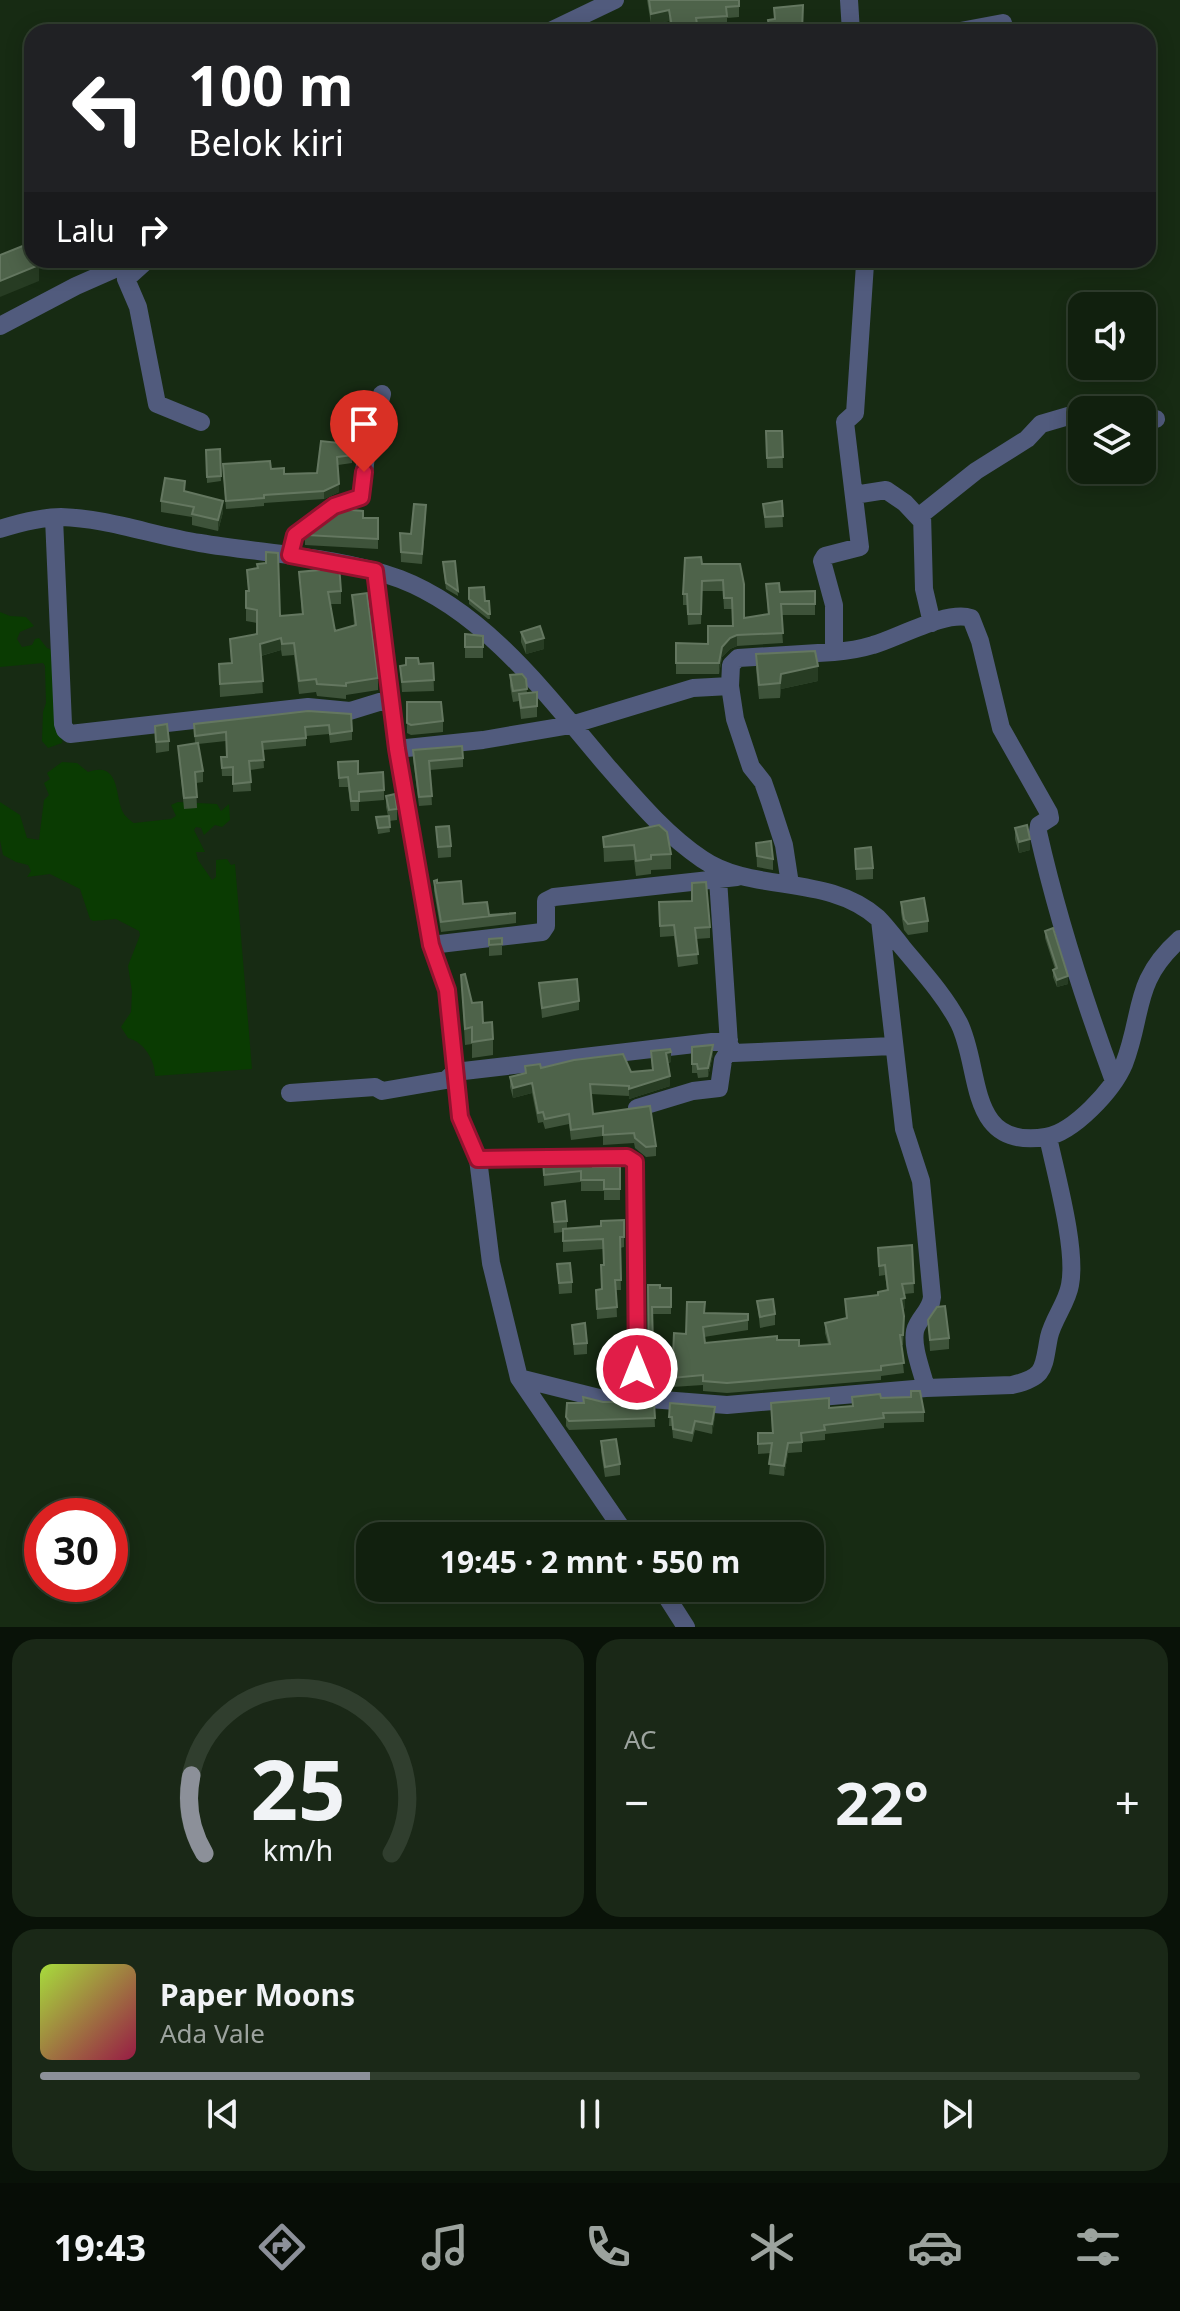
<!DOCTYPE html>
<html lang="id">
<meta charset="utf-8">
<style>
body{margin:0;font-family:"Noto Sans",sans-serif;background:#1a2817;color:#f1f3f6;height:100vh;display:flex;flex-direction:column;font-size:30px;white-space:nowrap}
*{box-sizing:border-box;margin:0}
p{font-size:26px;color:#9ca39e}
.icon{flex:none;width:44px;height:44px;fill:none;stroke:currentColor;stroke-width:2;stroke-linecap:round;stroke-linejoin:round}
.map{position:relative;height:1627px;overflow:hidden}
.sheet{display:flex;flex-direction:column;gap:12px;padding:12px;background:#091208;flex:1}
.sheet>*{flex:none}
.banner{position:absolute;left:24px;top:24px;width:1132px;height:244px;border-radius:24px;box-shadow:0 4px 20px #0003,0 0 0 2px #303e2e;background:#202124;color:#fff;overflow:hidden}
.tools{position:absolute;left:1068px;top:292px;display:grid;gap:16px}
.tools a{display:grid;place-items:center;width:88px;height:88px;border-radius:16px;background:#11200e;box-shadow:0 4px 20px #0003,0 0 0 2px #303e2e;font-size:40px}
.speed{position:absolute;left:24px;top:1498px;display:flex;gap:16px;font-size:40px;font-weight:700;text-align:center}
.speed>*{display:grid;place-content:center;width:104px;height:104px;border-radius:50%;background:#11200e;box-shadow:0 4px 20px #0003,0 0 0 2px #303e2e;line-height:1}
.speed .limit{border:12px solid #d22;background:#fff;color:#111}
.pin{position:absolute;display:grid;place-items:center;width:68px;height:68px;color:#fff;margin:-82px -34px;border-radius:50% 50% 50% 0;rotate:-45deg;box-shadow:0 0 8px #0007}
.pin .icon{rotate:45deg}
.me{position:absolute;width:88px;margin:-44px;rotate:0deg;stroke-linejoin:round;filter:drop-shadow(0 0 6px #0008)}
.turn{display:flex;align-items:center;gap:28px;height:168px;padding:0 32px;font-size:36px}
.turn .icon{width:104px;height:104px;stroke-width:2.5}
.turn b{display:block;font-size:56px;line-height:68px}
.then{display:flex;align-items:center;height:76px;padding:0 32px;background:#0003;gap:16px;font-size:30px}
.big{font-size:60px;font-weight:700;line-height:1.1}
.sheet .card{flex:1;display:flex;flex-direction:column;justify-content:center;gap:12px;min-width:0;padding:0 28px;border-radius:24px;background:#1a2817}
.sheet .dial{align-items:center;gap:0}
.dial svg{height:208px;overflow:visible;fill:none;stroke:#303e2e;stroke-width:7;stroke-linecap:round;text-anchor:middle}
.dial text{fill:#f1f3f6;stroke:none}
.song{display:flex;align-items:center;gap:24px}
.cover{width:96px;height:96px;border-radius:12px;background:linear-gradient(135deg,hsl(80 70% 55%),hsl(340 70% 35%))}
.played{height:8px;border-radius:4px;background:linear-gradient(90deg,#8c9099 30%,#303e2e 30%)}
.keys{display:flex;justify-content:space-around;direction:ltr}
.heat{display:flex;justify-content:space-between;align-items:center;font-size:44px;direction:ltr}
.sheet .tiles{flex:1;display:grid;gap:12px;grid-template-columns:1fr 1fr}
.card:last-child{grid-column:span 2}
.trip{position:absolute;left:356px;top:1522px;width:468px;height:80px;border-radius:24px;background:#11200e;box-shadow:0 4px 20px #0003,0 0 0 2px #303e2e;font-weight:700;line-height:80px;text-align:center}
.tab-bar{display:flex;height:128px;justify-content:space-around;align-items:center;background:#070d06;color:#9ca39e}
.tab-bar .icon{width:56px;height:56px}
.tab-bar .active{color:#8c9099}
.tab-bar b{font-size:36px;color:#f1f3f6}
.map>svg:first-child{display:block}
</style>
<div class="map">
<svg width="1180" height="1627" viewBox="0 0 1180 1627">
<rect width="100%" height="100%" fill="#172b13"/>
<path fill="#0a3b02" d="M0 612 10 616 26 617 34 626 20 632 17 639 22 647 32 645 35 639 39 638 47 648 52 650 63 736 62 743 48 748 42 741 43 712 46 703 45 666 43 663 0 667Z
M62 762 77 763 88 772C122 760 114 799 124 814 124 815 133 823 134 823L171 819 176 816 171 805 178 802 217 804 221 811 229 804 230 820 222 827 215 825 204 835 201 828 196 827 194 830 205 852H196L198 860 212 880 216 877V860L227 859 231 865 235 864 252 1069 155 1076C155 1060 144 1042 128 1038L121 1027 131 1012 132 992 128 966 140 935 139 931 116 919 93 921 90 919 80 889 50 874 27 877 31 871 28 865 16 862 3 855 0 840V802L20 815 27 838 39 840 44 800 49 795 44 783 50 779 47 773Z"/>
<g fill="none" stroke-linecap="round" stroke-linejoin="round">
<path stroke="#515b7d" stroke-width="18" d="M849 0 851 32
M548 32 615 0
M955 32 1003 23
M147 260 126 279 138 307 157 404 201 422
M0 326 76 286 135 260
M1091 410 1105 408 1119 410
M1142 416 1156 419
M854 495 886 490 905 503 920 519
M54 518 63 724 65 730 70 734 308 707 350 711 389 699
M0 529C19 523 41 517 61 517 106 518 155 536 200 543 265 554 337 556 400 579 486 612 549 698 607 766 636 799 665 834 702 859 753 894 827 873 878 918 887 927 895 938 903 948 923 972 945 996 959 1023 982 1069 966 1150 1046 1137 1074 1132 1113 1090 1124 1064 1144 1012 1132 982 1180 939
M290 555 295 535 334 506 361 497 367 448 382 394
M375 571 397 749 431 945 447 990 460 1117 478 1159 491 1263 519 1378 627 1536
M932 623 924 589 922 514 976 471 1027 439 1041 424 1082 412
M834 652C847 651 860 649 873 645 898 638 946 610 971 618L980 641 1001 728 1049 813 1050 818 1039 825 1038 832C1057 916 1084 1000 1114 1081
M397 749 483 740 571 725 693 688 730 686
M718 879 729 1044 733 1053 893 1046
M790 884 784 845 770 802 763 782 751 767 735 719 730 686 731 665 738 658 834 652V605L822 561 825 556 860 547 845 422 855 413 865 264 870 260
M880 920 904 1129 921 1181 932 1297C931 1311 918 1318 915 1331 912 1348 922 1371 926 1388
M431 945 542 932 546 926V901L554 897 737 877
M290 1093 375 1087 382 1091 446 1080 455 1072 729 1040
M637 1108 693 1091 719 1088 723 1060 730 1049
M478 1159 627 1157 635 1162 637 1398
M519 1378 603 1399 637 1398 727 1405 926 1388 1012 1385C1047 1377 1043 1367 1049 1337 1053 1319 1067 1303 1070 1285 1077 1249 1056 1175 1048 1137
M661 1588 686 1627"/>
</g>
<path fill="#3e533a" d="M647 0H739V17L727 18V27L698 29V32H671L669 21 651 24Z
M364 408 355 448H352V463L338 465 339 492 324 499 264 503V506L226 509 223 472 271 469 284 474 317 473 339 443 350 419 353 421Z
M766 431H782L783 468H767Z
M220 449 221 481 207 483 206 450Z
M185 492 223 512 218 531 192 525V517L161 512V501Z
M782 501 783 527 765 528 763 504Z
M426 515 422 564 401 562 400 533 411 534Z
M363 518H378V549L305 545V535Z
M455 561 458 596 446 589 443 567V562Z
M702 564H740L744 618 768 615 766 584 780 592 815 591V615H781L783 643 737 646 730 649 722 657 719 674H676V643L708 644 732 626V609H724L723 591H702L701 624 688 625 687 605H683V594Z
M247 570 280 616 302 615 299 572 341 591V604H330L335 631 354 625 352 595 378 678V690L346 695V699L317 696 316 692 299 694 294 655 282 656 281 650 261 656 263 693 220 697 219 664 231 663 230 639 257 634V623L246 621V591H248Z
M469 588 485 601H489L490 619H488L469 604Z
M521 632 544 649 526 654 521 642Z
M465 634 483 636V658H465Z
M756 654 818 681 781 689 780 698 759 699 756 669Z
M433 663 434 691 402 692 400 666Z
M510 675 526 679 527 693 537 692V717L521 719 519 701 513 702 510 686Z
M407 702 443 721V732L411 735 407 733Z
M308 711 352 731V740L330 743 329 734 306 736V746L263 750 264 768 250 770 251 791 233 792V776H222L221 757H227L226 741 198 744 203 771V782L196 783 197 808 184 809 178 746 195 744 194 724Z
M155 726 169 741V751L156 753Z
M413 750 463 758V767L430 770 432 805 419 806 413 759Z
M338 762 384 790V800L359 802V811H351L348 787H339Z
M386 796 397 809V820L389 821 390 832 378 834 376 817 388 816 386 807Z
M436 827 451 846V857L438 858Z
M1015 828 1030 850 1019 853 1015 839Z
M603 837 671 854V869L651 870V874L636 876 634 860 604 862Z
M756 843 773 859V870L757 867Z
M855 849 873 868V879L856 880Z
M434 881 463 904 489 915 516 913V923L441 932 434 891Z
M659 902 710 927V938L696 939 698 964 678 967 674 936 660 937Z
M901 902 928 921V932L908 935 904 930 901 913Z
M1045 931 1068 984 1057 987 1053 977V970L1055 969 1045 938Z
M502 938V955L489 956V939Z
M461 975 472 1003 493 1039V1055L472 1058V1044L465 1045Z
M539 983 579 1001V1010L542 1018Z
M692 1047 713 1054 708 1077 698 1078 697 1073H692Z
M651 1051 671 1062 668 1063 670 1086 629 1099V1096L591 1094 593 1114 650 1106 656 1146V1156L646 1157 635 1148 634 1143 603 1145V1136L571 1140 569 1124 545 1129 543 1122 538 1123 532 1093 513 1098 510 1087V1077L525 1073V1066L541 1068 631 1072 652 1070Z
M543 1159 593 1167H620V1200H604V1191H581V1182L544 1186Z
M552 1203 567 1221V1228L601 1226 624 1220V1247L620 1248 621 1290H616L617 1317 597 1319 596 1290 602 1289 604 1265 603 1249 563 1252V1232L554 1233Z
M912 1245 914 1293 904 1294 905 1308 903 1309 904 1326 903 1345H901L904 1373 881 1376V1380L727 1393 703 1391V1385L672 1387V1378L686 1334 705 1313 748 1314V1330L704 1337 705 1343 777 1340 799 1346 828 1344 825 1333V1323L846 1319 845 1299 878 1296V1292L887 1290 885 1275 879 1276 878 1248Z
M557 1264 572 1282V1293L559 1294Z
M648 1285 660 1288H671V1314H652L654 1387H649Z
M757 1301 775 1314V1325L760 1328Z
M928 1320 949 1338V1349L930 1351Z
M572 1325 587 1343V1354L574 1355Z
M852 1397 881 1398 924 1412V1422L884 1423V1428L825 1434V1440L802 1442V1452L788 1453 784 1476 769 1474 771 1453 758 1454V1433H772L771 1403 829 1408 852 1406Z
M603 1402H654L655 1427 569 1430 566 1426V1417Z
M670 1403 715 1416 712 1434 695 1430 692 1442 673 1438 672 1426H669Z
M601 1441 620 1464V1475L605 1477 601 1452Z"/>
<path fill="#273c23" d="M669 10V21L651 24V14Z
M39 265V281L0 297V281Z
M364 400V408L355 448V440Z
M339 484V492L324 499V491Z
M223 501V512L218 531V520Z
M737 635V646L730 649 722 657 719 674V663L722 647 730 638Z
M281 638V650L260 656V644Z
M544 638V649L526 654V643Z
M818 666V681L781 689 780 698 781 674Z
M1030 839V850L1019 853V842Z
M1068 976V984L1057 987V980Z
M713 1045V1054L708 1077V1068Z
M671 1052V1062L666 1063V1053Z
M670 1076V1086L629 1099V1089Z
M532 1083V1093L513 1098V1088Z
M905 1298V1308L901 1309V1299Z
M715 1407V1416L712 1434V1424Z
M788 1443V1453L784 1476V1466Z"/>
<path fill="#4e634a" stroke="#647760" stroke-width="2" d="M649 0H739V6L726 7 727 16 696 18 698 30 673 32 669 10 651 14Z
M803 5 802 32H770L768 20 775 19 774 8Z
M30 243 32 247V260H37L39 265 0 281V255Z
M364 400 355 440H352V455L337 457 339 484 324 491 264 495V498L226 501 223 464 270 461 271 469 284 468V474L317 473 321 441 339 443 345 409H350V419L353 421Z
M766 431H782L783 457 767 458Z
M220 449 221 476 207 477 206 450Z
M165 478 185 481 184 491 223 501 218 520 192 514 194 507 161 501Z
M782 501 783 516 765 517 763 504Z
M414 504 426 505 422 554 401 552 400 533 411 534Z
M339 509 363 511V518H378V539L305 535 332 513H338Z
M266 552 278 553 280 616 303 614 299 572 319 570 318 566 339 564 341 591 328 592 335 631 356 625 352 595 367 593 378 678 346 683V686L317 684 316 679 299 681 294 643 282 644 281 638 260 644 263 681 220 684 219 664 232 663 230 639 257 634V610L246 608V591H249L247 570 258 568 257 564 266 563Z
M701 557 702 564H740L744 584V618L769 614 766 584 779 583 780 592 815 591V604H781L783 633 737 635 730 638 722 647 719 663H676V643L708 644V626H733L732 598H724L723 580 702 581 701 614H688L687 594H683L685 558Z
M455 561 458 591 446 583 443 562Z
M484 587 485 601H489L490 614H488L469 599V588Z
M540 626 544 638 526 643 521 632Z
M465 634 483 636V647H465Z
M815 651 818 666 781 674 780 683 759 685 756 654Z
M406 658H418L419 664 433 663 434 680 402 682 400 666 406 665Z
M522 674 526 679 527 689 513 691 510 675Z
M537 692V706L521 708 519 694Z
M407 702H441L443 721 411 725 407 723Z
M308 711 351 714 352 731 330 734 329 725 305 727 306 738 262 742 264 760 249 761 251 782 233 784V767L222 768 221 757H227L226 732 195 736 194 724Z
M167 724 169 741 156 742 155 726Z
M198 743 203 771 195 772 197 797 184 798 178 746Z
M462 746 463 758 429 761 432 796 419 797 413 750Z
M358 761V774L383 772 384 790 359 792V801H351L348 777 339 778 338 762Z
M395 794 397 809 389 810 386 796Z
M389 816 390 827 378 828 376 817Z
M659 825 667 832 671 854 651 855V859L636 861 634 845 604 847 603 837Z
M1027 825 1030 839 1019 842 1015 828Z
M449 826 451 846 438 847 436 827Z
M771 841 773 859 757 856 756 843Z
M871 847 873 868 856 869 855 849Z
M437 880V883L461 881 463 904 487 902 489 915 516 913 441 922 434 881Z
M706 882 710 927 695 928 698 954 678 956 674 925 660 926 659 902 692 901V883Z
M924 898 928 921 908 924 904 919 901 902Z
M1053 928 1068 976 1057 980 1053 970 1057 968 1045 931Z
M502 938V944L489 945V939Z
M465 974 472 1003 482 1002 483 1023 492 1022 493 1039 472 1042V1027L465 1029 461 975Z
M577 979 579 1001 542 1008 539 983Z
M713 1045 708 1068 698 1069 697 1064H692V1047Z
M670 1049 671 1052 666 1053 670 1076 629 1089V1086L590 1084 593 1114 650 1106 656 1146 646 1147 635 1138 634 1133 603 1135V1126L571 1130 569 1114 545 1119 543 1112 538 1113 532 1083 513 1088 510 1077 526 1073 525 1066 540 1064 541 1068 574 1060 623 1054 631 1072 653 1070 651 1051Z
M543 1159H593V1167H620V1189H604V1180H581V1171L544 1175Z
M565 1201 567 1221 554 1222 552 1203Z
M624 1220V1237H620L621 1280H615L617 1307 597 1309 596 1290 602 1289 601 1265H604L603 1239 563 1241V1229L601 1226V1221Z
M912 1245 914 1283 902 1284 905 1298 901 1299 904 1316 903 1335H900L904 1363 881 1366V1370L727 1383 703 1381V1375L672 1378 674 1333 686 1334 687 1302H705L704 1313 748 1314V1320L703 1327 705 1343 777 1336V1340H799V1346L830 1344 825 1323 847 1318 845 1299 878 1295V1292L888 1290 885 1265 879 1266 878 1248Z
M570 1263 572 1282 559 1283 557 1264Z
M648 1285H660V1288H671V1307H652L654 1380H649Z
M773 1299 775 1314 760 1317 757 1301Z
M945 1306 949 1338 930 1340 928 1320 937 1307Z
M585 1323 587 1343 574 1344 572 1325Z
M911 1391H920L924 1412 883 1413 884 1418 824 1425 825 1430 801 1433 802 1442 788 1443 784 1466 769 1464 772 1443 758 1444V1433H773L771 1403 829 1398V1408L853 1406 852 1397 880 1394 881 1398 911 1397Z
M583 1397 603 1402H654L655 1418 569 1421 566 1417 567 1403H584Z
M670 1403 715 1407 712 1424 695 1421 692 1433 673 1429 672 1417H669Z
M616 1439 620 1464 605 1467 601 1441Z"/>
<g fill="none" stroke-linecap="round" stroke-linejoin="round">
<defs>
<path id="route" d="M364 472 361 497 334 506 295 535 290 555 375 571 397 749 431 945 447 990 460 1117 478 1159 627 1157 635 1162 637 1369"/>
</defs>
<use href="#route" stroke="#92132f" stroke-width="20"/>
<use href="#route" stroke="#e11d48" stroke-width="14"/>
</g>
</svg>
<div class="tools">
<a><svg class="icon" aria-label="sound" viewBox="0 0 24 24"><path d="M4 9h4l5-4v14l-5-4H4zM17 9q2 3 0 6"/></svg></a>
<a><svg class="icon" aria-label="layers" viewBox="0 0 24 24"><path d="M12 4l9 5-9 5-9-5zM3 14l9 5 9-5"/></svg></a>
</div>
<div class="speed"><div class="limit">30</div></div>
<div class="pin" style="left:364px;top:472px;background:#d93025"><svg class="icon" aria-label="arrive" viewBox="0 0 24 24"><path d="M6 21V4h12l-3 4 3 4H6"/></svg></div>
<svg class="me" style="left:637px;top:1369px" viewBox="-20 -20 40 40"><circle r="17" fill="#e11d48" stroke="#fff" stroke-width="3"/><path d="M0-11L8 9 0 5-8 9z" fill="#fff"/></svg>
<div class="trip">19:45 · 2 mnt · 550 m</div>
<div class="banner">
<div class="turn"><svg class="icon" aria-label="left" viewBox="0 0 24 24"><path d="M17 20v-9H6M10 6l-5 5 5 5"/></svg><div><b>100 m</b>Belok kiri</div></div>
<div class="then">Lalu<svg class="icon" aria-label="right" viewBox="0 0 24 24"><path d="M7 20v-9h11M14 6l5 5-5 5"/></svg></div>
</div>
</div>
<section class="sheet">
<div class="tiles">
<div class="card dial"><svg viewBox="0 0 100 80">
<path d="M14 69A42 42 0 1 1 86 69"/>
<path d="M14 69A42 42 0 0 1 9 39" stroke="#8c9099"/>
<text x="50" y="56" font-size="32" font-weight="700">25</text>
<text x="50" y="72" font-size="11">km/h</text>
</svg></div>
<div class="card"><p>AC</p>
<div class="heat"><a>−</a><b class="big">22°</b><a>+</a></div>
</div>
<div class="card">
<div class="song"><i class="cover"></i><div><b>Paper Moons</b><p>Ada Vale</p></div></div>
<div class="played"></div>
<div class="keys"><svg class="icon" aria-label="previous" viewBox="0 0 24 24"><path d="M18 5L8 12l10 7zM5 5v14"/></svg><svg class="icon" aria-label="pause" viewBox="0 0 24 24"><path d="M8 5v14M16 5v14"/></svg><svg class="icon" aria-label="next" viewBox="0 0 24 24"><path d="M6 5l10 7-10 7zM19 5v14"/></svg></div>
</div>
</div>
</section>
<nav class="tab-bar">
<b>19:43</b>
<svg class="icon active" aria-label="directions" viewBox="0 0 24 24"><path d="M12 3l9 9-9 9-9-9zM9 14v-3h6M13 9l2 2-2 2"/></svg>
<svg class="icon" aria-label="music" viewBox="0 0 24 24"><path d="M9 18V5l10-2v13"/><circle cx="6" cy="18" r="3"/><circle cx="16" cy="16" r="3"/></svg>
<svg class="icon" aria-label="phone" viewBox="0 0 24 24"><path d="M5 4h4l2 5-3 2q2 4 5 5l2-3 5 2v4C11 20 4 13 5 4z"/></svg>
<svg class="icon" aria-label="climate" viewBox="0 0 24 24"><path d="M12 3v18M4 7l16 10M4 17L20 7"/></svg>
<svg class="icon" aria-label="car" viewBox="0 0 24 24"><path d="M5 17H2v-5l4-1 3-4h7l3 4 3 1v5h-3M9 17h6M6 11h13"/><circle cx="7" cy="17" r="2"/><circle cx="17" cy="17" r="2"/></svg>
<svg class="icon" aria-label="filters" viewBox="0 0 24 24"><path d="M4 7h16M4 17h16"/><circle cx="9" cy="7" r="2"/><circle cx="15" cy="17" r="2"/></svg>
</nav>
